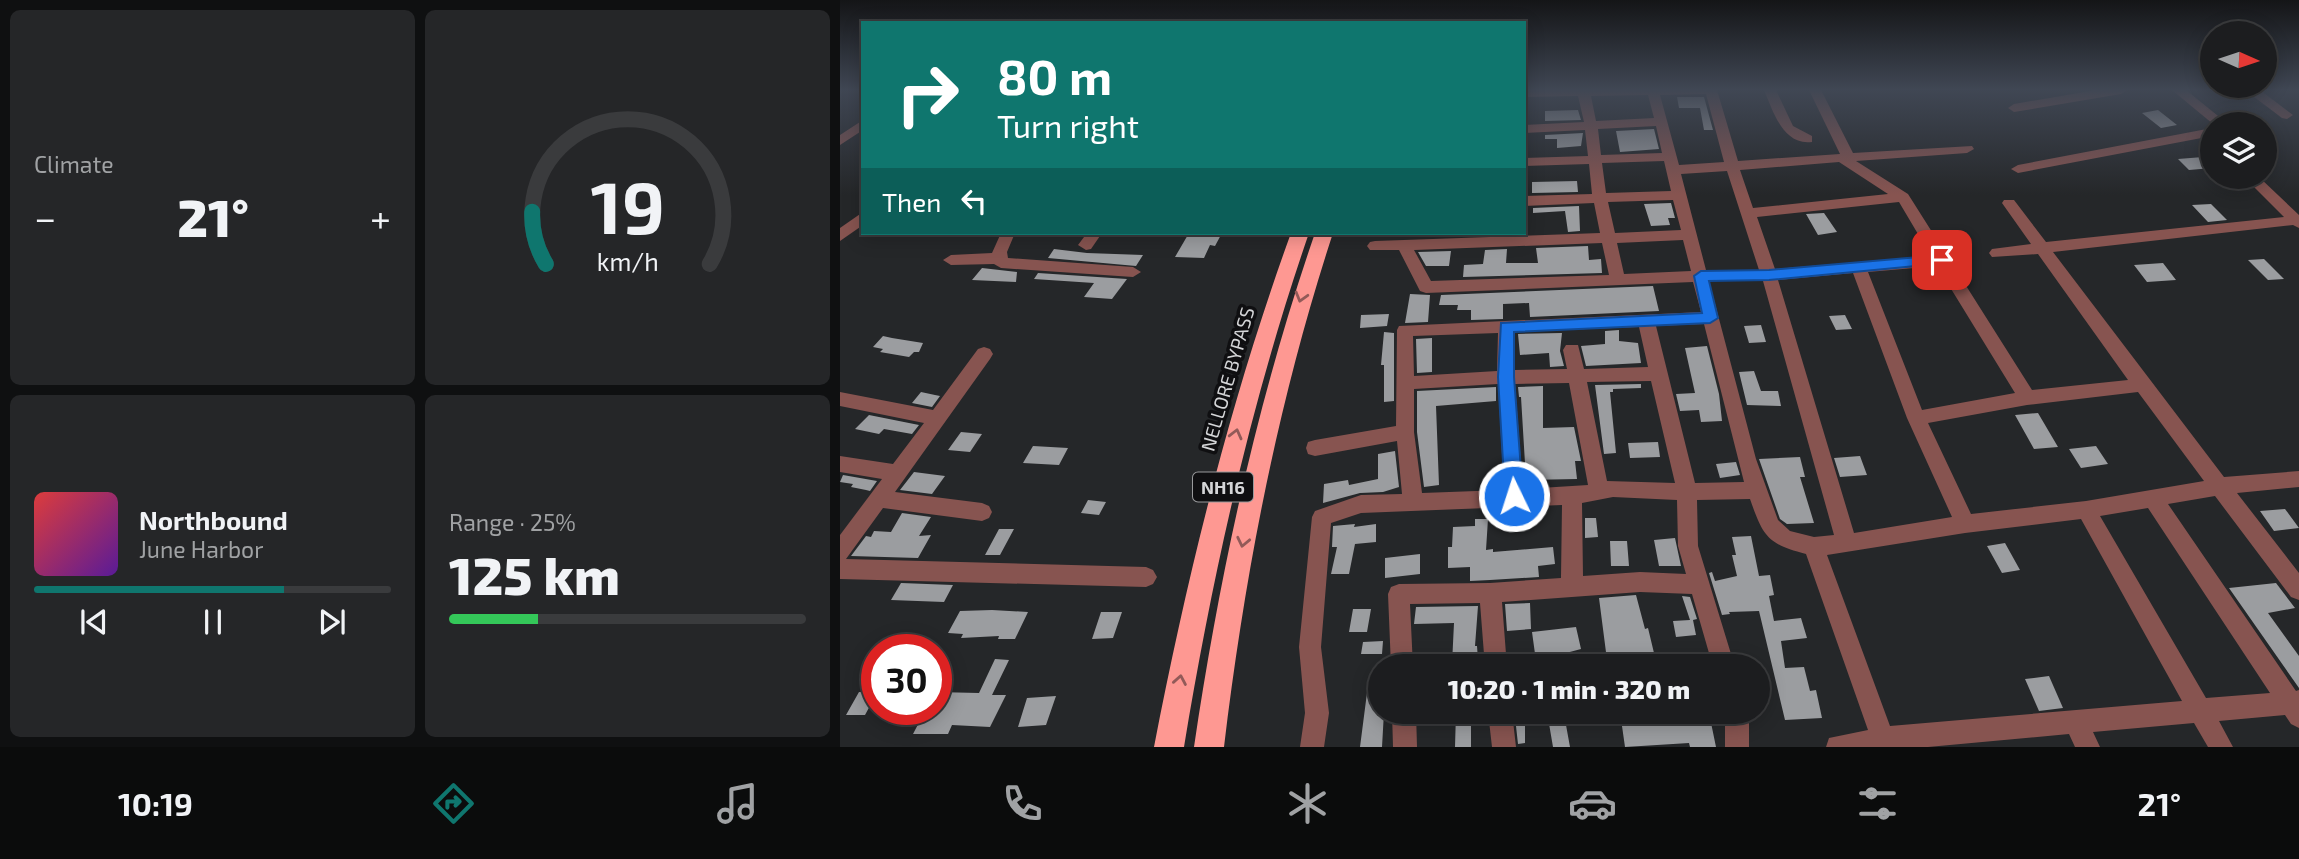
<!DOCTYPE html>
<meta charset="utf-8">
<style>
body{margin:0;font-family:"Exo 2",sans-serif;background:#252628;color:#f1f3f6;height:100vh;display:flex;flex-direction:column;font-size:26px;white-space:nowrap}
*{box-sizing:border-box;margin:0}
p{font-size:23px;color:#a0a2a4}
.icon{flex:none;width:38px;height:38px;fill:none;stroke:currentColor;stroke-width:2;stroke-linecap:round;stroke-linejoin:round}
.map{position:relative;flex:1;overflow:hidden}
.sheet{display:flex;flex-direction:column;gap:10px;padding:10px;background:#0f1011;width:840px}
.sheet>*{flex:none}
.hud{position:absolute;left:21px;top:21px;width:665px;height:214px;border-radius:0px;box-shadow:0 4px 18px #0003,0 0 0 2px #3a3b3d;background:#0f766e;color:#fff;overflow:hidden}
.needle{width:46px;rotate:93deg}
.buttons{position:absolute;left:1360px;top:21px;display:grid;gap:14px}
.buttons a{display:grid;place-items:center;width:77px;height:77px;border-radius:50%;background:#1c1d1f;box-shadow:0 4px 18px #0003,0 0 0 2px #3a3b3d;font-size:35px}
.speed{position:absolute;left:21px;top:634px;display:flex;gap:14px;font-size:35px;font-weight:700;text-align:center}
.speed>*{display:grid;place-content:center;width:91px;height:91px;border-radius:50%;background:#1c1d1f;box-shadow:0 4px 18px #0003,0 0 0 2px #3a3b3d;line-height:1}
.speed .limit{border:10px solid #d22;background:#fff;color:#111}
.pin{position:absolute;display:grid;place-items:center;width:60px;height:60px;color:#fff;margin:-30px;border-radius:14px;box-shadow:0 4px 10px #0006}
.me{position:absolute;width:77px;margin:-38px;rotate:356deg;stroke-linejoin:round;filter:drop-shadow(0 0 5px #0008)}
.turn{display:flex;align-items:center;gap:24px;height:147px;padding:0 21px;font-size:32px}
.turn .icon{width:91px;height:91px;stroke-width:2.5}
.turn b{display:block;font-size:49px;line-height:60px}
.then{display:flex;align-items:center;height:66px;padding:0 21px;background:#0003;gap:14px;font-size:26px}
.big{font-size:52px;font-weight:800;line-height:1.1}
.sheet .card{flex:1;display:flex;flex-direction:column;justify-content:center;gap:10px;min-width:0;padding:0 24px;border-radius:10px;background:#252628}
.sheet .dial{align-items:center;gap:0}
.dial svg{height:182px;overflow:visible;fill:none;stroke:#3a3b3d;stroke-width:7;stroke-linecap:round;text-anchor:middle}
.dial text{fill:#f1f3f6;stroke:none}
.song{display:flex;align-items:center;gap:21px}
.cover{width:84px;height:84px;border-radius:10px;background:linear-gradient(135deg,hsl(0 70% 55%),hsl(270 70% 35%))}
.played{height:7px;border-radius:4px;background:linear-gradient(90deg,#0f766e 70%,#3a3b3d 70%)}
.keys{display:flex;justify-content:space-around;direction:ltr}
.heat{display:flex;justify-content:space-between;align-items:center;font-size:38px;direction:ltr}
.charge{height:10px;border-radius:5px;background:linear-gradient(90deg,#34c759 25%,#3a3b3d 0)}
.sheet .tiles{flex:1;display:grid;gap:10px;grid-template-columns:repeat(2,1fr)}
.trip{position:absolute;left:528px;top:654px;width:402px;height:70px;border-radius:35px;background:#1c1d1f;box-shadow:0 4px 18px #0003,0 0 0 2px #3a3b3d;font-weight:800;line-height:70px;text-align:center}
.dock{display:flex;height:112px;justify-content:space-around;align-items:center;background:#0b0c0c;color:#a0a2a4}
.dock .icon{width:49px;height:49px}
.dock .active{color:#0f766e}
.dock b{font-size:32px;color:#f1f3f6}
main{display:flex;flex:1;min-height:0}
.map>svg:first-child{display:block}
</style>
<main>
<section class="sheet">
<div class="tiles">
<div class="card"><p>Climate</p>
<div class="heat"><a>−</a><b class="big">21°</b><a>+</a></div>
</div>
<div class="card dial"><svg viewBox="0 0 100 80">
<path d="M14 69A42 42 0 1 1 86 69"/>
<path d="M14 69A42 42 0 0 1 8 46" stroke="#0f766e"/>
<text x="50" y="56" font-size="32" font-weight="700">19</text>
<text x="50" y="72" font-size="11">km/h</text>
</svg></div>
<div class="card">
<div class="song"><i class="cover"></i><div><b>Northbound</b><p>June Harbor</p></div></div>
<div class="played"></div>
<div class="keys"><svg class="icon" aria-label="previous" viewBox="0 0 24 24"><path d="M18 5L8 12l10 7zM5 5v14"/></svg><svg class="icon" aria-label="pause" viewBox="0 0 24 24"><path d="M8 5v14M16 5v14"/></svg><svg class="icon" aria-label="next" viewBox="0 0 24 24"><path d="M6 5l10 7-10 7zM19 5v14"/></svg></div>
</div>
<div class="card"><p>Range · 25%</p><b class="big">125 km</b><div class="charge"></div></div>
</div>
</section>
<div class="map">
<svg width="1459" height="747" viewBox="0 0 1459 747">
<rect width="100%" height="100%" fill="#252729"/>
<path fill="#9b9da0" d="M837 97H864L873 130H864L860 108H839Z
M738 110 741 120 705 121V111Z
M1318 110 1337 125 1321 128 1302 113Z
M814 129 819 149 780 152 776 131Z
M743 133 741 146 717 148V139H705V135Z
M1363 157 1372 168 1349 170 1338 159Z
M737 181 738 192 692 193V182Z
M831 203 835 218H828L830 225 811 226 804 204Z
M1371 204 1387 220 1368 222 1352 205Z
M739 206 740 231 728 232 725 211 693 213V208Z
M984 213 997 232 978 235 966 214Z
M349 233 367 234 382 233 375 246 370 245 364 258 335 257Z
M748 246 749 260 761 259 762 273 623 277 624 265 643 264 645 250 667 249 666 263H698L696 248Z
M214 249 247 253 303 255 296 266 208 258Z
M611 251 609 266H586L578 252Z
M1424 259 1444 279 1428 280 1408 260Z
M1323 263 1336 280 1307 282 1294 265Z
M142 268 177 272 176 282 132 280Z
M198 273 287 279 272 299 244 297 254 283 194 279Z
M813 286 819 311 690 317 689 303 663 304V319L631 320V310H617L618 305H599L601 295Z
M570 294 590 295 588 322 565 323Z
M549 314 547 326 520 328 521 315Z
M1005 315 1012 329 996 330 989 316Z
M921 325 926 342 909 343 904 326Z
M779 330V341L798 343 801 363 746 366 741 346 765 344V331Z
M544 332 554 333V401L544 402V365H541Z
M722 333 720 351 724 366 710 367 709 353 680 355 678 334Z
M43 336 52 338 83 343 79 352H74L69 357 40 352 43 349 33 347Z
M592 338V372L577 373 576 339Z
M867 346 879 394 882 421 861 422 859 410 840 411 836 394 855 393 845 348Z
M914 371 921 391H938L941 406 907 405 899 372Z
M801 384V388L773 389V392H770L776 453 764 454 755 385Z
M703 386V428L734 427 741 461H735L737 479 686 480 681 397H679L678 387Z
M656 387V401L596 406 599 485 584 487 577 432V391Z
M81 392 95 395 100 396 92 407 72 403Z
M1198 413 1218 447 1194 449 1175 415Z
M29 415 79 425 72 434 44 429 39 434 15 429Z
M121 432 142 434 130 452 108 450Z
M818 442 820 457 790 458 788 443Z
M193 446 228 448 219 465 183 463Z
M1256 446 1268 464 1241 468 1229 449Z
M555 451 559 487 543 492 520 493 483 503 484 484 508 480 509 485 538 479V454Z
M1020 456 1027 475 1000 477 994 458Z
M960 457 965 477H960L974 523 947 524 940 519 919 459Z
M896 462 900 475 880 478 876 464Z
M74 472 105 476 92 494 60 490Z
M3 475 37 481 30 491 26 490 11 487 13 484 0 482Z
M248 500 266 502 259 515 241 513Z
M1445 509 1459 528 1434 531 1420 511Z
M62 513 91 517 79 536 91 535 78 558 11 556 26 536 31 537 34 531 51 532Z
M745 518H756L758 537 745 538Z
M635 519H648L646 550 653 549V552L713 547 715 564 698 566 699 577 650 580 630 581V567L608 568V547H612L613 527 635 526Z
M515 524 514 527 536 524V542L515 544 509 574H491L497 547H492L493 526Z
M159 529H174L160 555H145Z
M911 536 919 576 930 575 934 595 929 596 934 621 961 618 967 638 941 641 945 668 964 667 970 691 976 690 982 718 945 720 919 611 889 612 890 614 882 615 869 573 872 572 875 581 897 576 892 555H896L892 537Z
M835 538 841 566H819L814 540Z
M770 541H787L789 566H771Z
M1165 543 1180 570 1162 573 1147 546Z
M580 554V574L545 578V558Z
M61 583 113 585 104 602 51 600Z
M1436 583 1455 608 1428 613 1459 656V688L1389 588Z
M796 595 805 629 808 628 814 653 767 660 759 598Z
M842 596 850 597 857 619 853 620 856 635 836 637 833 621 850 620Z
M690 603 691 629 667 631 665 604Z
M638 606 635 646H637L638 660 612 664 614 623 574 624 576 607Z
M513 609H531L527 632H509Z
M152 610 188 612 175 639H158L159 636 121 638 123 634 108 633 120 611Z
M261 612H282L273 638 252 639Z
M736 627 741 649 696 661 692 632Z
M543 641 542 654H521L523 642Z
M155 659 169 660 152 695H166L150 727 112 725 108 734H73L86 709H96V692L139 693Z
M1209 676 1223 708 1199 711 1185 679Z
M541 684V712H544L542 747H520L528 685Z
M19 692 37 693 25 715H6Z
M216 696 206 725 178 727 187 698Z
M616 712H631V747H615Z
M707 712H769V722L726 725 730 747H713Z
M780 712H845L846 716 869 713 876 747H850L849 743 785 747Z
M675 717H685V743L678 744Z"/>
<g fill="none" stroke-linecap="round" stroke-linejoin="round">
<path fill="#875450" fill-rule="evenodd" d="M684 90H877L898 161 1000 154 969 90H981L1013 153 1132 146 1134 149 1127 153 1016 161 1068 194 1192 390 1288 380 1198 254 1152 257 1149 253 1152 249 1191 244 1162 203 1164 200H1174L1206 242 1444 217 1404 177H1419L1459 215V228L1453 225 1213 252 1384 477 1459 471V487L1397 493 1459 573V600L1451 597 1375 496 1328 504 1456 691 1459 690V728L1451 724 1445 715 1379 721 1393 747H1368L1354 723 1253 732 1260 747H1235L1229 734 1088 747H986L989 738 1028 730 966 554C927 544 923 536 910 499L857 500 858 546 895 667H873L852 594 800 592 662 602 667 667H645L640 603 570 604 573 667H551L548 594 551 587 559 584 650 583 721 578 722 505 521 513 491 523 481 647 489 713 484 747H460L465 713 459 647 472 517 475 511 521 495 562 494 557 441 475 456 468 454 466 448 468 442 475 440 556 426 557 330 559 326 861 312 853 282 586 293 580 291 559 250H530L527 246 530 242 535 241 760 233 754 203 684 206V196L752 194 749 164 684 166V158L748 156 745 130 684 133V125L744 122 738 96 684 97ZM866 94 884 162 839 165 820 95ZM808 95 814 118 756 121 751 96ZM816 126 822 153 761 155 758 129ZM824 161 831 191 766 193 762 163ZM999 162 1048 194 913 208 900 170ZM887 171 919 270H866L841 174ZM833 200 841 230 775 233 768 202ZM1059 202 1091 256 935 269 917 217ZM843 240 851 271 784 274 777 243ZM762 243 769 275 591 281 574 250ZM1097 266 1175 393 1082 410 1028 272ZM1013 273 1067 418 1112 517 1014 533 938 280ZM869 281H923L994 535 974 537 950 531 938 520 916 459ZM864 324 904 482 855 483 816 326ZM799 327 808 367 744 369 738 345H726L723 350 727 369 675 370 674 332ZM658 333 657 371 574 376 573 336ZM811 381 835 483 767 481 747 382ZM729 383 748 485 683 489 675 384ZM658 384 664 490 582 493 574 432V389ZM1298 392 1364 481 1246 501 1131 514 1088 423 1187 405ZM773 497 837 500 838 546 846 574 800 572 743 576 742 503ZM1308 508 1430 693 1366 698 1260 516ZM1241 519 1342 701 1050 726 987 555 1125 533Z
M924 90H936L953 126 972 136V142C943 146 933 111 924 90Z
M1256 90H1287L1281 94 1174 112 1168 108 1174 104Z
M1332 90H1346L1388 124H1373Z
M1405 90H1420L1453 115 1447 119 1442 118Z
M23 120V130L0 145V135Z
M1372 128V136L1178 173 1171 169 1178 165Z
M23 212V225L0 241V228Z
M161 233H175L167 252 168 258 293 267 301 272 293 277 161 268 154 264 111 265 103 260 111 255 152 253Z
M247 233H262L251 249 246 250 238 245Z
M144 347 150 349 153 354 150 359 55 492 142 503 149 506 152 512 149 518 142 521 43 508 6 559 306 567 313 570 317 577 313 584 306 587 0 579V535L42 479 0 472V456L53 464 84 423 0 406V392L93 410 138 349Z
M802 656H841L849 659 852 667H791L794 659Z
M552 712H576L577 747H553Z
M648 712H672L676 747H652Z
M885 712H909V747H885Z"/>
<path fill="#fe9892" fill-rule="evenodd" d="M451 233H469C411 401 373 572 344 747H314C348 572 390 401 451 233Z
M475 233H493C438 401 405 572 384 747H354C380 572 417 401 475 233Z"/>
</g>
<defs><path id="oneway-chevron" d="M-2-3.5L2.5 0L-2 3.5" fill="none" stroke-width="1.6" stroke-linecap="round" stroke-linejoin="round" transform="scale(1.75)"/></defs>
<g stroke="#925a58">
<use href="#oneway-chevron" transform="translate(461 297) rotate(106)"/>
<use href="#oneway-chevron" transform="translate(396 434) rotate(-76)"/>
<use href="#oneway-chevron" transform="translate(403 542) rotate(102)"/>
<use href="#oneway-chevron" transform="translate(340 680) rotate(-80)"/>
</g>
<linearGradient id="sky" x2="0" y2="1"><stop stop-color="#141517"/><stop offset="0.46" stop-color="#404754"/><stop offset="1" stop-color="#404754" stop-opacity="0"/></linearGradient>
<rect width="1459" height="195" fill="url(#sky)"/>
<path fill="#1a73e8" stroke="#114b97" stroke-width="2" d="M1102 255 1107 256V263L929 280 869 281 878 318 870 323 674 332V377L683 496 680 502 674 504 667 502 665 496 658 377 661 323 862 313 854 276 861 271 929 270Z"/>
<g text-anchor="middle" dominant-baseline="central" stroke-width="7" stroke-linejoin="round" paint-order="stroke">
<rect fill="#0f0f11" stroke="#999a9c" stroke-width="2" x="353" y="472.5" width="60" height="29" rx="5"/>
<g font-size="18" font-weight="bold" fill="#d4d5d7">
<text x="383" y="487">NH16</text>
</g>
<g font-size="19" fill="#d4d5d7" stroke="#0f0f11">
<text transform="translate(387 379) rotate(-74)">NELLORE BYPASS</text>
</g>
</g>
</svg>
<div class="buttons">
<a><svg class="needle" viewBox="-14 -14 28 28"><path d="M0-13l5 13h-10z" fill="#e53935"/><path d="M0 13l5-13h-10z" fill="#a0a2a4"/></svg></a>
<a><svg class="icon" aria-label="layers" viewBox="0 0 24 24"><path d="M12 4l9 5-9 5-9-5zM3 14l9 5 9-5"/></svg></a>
</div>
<div class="speed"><div class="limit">30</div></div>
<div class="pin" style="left:1102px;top:260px;background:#d93025"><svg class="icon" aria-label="arrive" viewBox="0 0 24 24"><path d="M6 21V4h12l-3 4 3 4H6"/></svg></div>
<svg class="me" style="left:674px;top:496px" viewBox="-20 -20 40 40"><circle r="17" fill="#1a73e8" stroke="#fff" stroke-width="3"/><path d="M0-11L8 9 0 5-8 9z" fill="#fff"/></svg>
<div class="trip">10:20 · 1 min · 320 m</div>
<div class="hud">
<div class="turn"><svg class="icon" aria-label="right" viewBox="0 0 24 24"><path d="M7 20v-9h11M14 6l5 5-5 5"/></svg><div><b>80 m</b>Turn right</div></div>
<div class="then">Then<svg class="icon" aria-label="left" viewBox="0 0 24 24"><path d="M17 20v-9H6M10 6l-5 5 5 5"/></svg></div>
</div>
</div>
</main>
<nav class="dock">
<b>10:19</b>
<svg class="icon active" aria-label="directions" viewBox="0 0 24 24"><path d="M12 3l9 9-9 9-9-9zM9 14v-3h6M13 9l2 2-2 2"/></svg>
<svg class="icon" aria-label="music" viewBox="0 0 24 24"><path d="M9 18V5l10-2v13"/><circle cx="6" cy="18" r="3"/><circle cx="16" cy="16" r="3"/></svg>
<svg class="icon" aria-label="phone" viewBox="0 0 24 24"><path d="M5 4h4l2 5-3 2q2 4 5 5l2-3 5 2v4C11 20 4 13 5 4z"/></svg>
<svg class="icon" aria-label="climate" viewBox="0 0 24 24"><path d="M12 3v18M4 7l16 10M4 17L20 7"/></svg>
<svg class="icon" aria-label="car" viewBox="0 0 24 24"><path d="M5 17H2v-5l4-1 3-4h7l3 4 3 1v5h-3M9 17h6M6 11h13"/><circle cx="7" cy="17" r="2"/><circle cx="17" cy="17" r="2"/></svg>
<svg class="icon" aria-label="filters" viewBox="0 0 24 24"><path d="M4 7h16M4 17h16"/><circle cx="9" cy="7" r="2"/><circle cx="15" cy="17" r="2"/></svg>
<b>21°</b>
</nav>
